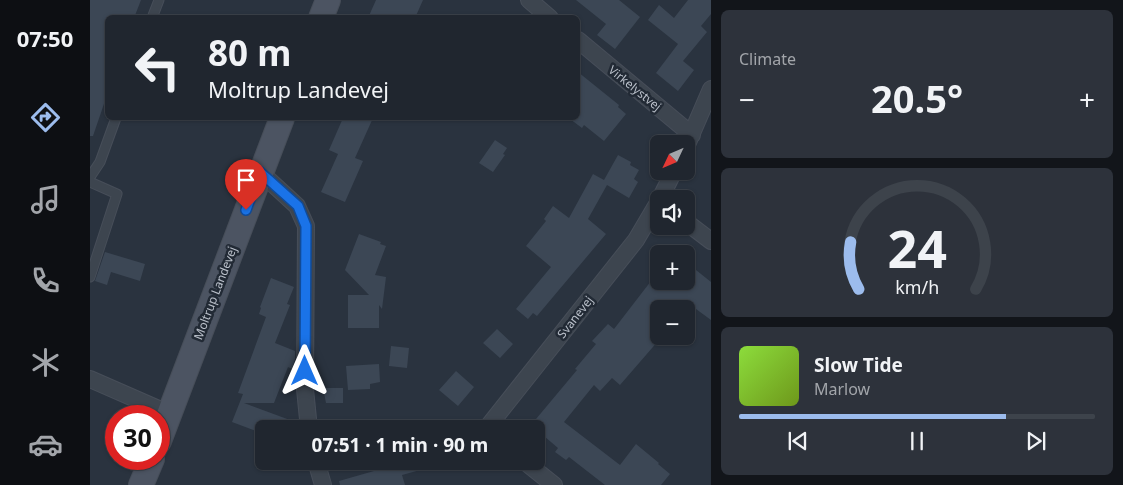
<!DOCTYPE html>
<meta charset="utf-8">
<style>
body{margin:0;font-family:"Noto Sans",sans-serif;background:#2d323b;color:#f1f3f6;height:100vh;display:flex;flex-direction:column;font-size:19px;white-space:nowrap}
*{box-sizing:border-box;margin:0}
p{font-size:16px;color:#a2a5aa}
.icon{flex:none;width:28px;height:28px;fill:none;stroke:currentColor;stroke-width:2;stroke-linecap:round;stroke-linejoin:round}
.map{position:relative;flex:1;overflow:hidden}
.sheet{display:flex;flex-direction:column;gap:10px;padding:10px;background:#12151a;width:412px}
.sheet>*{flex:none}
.hud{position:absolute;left:15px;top:15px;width:475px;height:105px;border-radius:8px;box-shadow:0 1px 4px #0004,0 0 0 1px #3d434b;background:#20262f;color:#f1f3f6;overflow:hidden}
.needle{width:32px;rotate:226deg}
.buttons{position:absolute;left:560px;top:135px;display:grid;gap:10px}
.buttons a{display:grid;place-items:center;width:45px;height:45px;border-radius:8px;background:#20262f;box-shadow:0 1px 4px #0004,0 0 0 1px #3d434b;font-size:25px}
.speed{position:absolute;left:15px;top:405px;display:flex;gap:10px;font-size:25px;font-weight:700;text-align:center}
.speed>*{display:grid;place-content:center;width:65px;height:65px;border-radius:50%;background:#20262f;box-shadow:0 1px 4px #0004,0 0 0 1px #3d434b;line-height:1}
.speed .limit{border:8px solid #d22;background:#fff;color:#111}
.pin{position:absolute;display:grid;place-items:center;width:42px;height:42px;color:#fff;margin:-51px -21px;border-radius:50% 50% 50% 0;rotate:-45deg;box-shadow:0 0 5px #0007}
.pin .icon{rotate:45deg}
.me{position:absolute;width:55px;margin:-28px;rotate:0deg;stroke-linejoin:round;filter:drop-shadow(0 0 4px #0008)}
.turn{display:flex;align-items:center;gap:18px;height:105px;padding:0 20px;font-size:22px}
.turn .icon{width:65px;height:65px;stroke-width:2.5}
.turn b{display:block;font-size:35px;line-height:42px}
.big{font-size:38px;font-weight:700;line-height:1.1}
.sheet .card{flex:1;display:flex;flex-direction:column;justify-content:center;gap:8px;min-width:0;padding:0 18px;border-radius:8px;background:#2d323b}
.sheet .dial{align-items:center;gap:0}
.dial svg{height:130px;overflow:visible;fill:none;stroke:#3d434b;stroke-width:7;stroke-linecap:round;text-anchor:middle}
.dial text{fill:#f1f3f6;stroke:none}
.song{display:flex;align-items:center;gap:15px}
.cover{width:60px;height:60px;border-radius:8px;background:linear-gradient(135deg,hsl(90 70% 55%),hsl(80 70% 35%))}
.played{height:5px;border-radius:2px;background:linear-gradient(90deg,#9cbced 75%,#3d434b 75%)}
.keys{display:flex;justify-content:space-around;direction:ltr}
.heat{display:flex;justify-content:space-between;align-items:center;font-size:28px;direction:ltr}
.trip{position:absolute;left:165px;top:420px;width:290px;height:50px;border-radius:8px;background:#20262f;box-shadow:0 1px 4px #0004,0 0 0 1px #3d434b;font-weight:700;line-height:50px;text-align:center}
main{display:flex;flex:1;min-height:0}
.dock{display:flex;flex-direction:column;width:90px;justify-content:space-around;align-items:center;background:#0d0f13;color:#a2a5aa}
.dock .icon{width:35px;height:35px}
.dock .active{color:#9cbced}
.dock b{font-size:22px;color:#f1f3f6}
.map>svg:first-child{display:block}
</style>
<main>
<nav class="dock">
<b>07:50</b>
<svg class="icon active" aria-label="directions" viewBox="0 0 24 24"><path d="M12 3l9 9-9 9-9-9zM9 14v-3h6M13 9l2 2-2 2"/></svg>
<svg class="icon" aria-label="music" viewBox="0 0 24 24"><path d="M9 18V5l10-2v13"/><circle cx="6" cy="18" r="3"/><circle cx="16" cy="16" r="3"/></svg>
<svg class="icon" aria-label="phone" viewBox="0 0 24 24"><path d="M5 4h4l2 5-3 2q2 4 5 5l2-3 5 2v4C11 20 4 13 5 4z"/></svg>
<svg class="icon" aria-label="climate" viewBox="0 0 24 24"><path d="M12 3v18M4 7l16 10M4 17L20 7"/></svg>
<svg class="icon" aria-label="car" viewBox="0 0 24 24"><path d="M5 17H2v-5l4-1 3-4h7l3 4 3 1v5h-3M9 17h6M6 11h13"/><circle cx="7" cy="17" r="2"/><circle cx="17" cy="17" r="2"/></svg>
</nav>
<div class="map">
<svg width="621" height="485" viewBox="0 0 621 485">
<rect width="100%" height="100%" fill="#2a333f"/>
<path fill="#3c4755" d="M0 0H51L44 18H18V92L3 136H0Z
M286 0H333L325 18H278Z
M486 0H529L550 17 525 49 507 35 516 24Z
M598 0H621V14L611 26 617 32 593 61 604 70 588 91 566 73 588 44 558 20 569 5 584 18Z
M488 72 529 105 528 107 536 114 514 141 494 125 492 128 480 119 488 118Z
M253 118H283L265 158 273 161 255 202 231 192 248 154 239 150Z
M405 140 417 148 413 154 415 155 403 172 389 163Z
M528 155 541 162 540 165 549 170 544 179 548 182 539 198 517 185 498 219 516 234 447 316 443 313 438 319 426 309 461 267 436 246 456 221 454 219 463 206 479 218 503 174 514 180Z
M269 234 291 242 290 244 296 246 285 275 296 277 292 309 289 305V328H258V295H279L255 270Z
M15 252 55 264 50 281 21 272 17 285 5 281Z
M596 262 621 282V320L606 309H569V340L530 385 522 378 510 391 504 385 474 422 530 465 546 444 569 463 568 464 580 474 571 485H515L479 457 476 460 465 452 468 448 441 425 487 370 485 369 506 344 502 341 518 324 524 329 561 281H596Z
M181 278 204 287 197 304 200 305 185 343 205 351V359L202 369 198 367 184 403H154L208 423 209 429H174V434L142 422 153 394 148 393 176 317 169 314 171 308 170 307Z
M407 329 423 344 410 358 393 343Z
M301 346 319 348 317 368 299 366Z
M289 364 290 382 280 384V389L258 390 256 366Z
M366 371 384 387 368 406 349 390Z
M233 388H253V403H236Z
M288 461H344L345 466 312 475 315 485H250L249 481 291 469Z"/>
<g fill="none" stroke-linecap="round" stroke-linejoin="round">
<defs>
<path id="lane" d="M62 18 69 0
M0 177 10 162 26 118
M0 182 27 194 0 277"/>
<path id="street" d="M439 0 460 18
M488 40 602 135
M596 147 621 89
M170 172 207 206 216 226 215 389 219 429
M570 199 584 171
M596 222 621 241
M0 379 80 414
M396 429 546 240 569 201
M226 461 233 485
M434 461 464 485"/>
<path id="secondary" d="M231 18 238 0
M69 441 192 118
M51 485 62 459"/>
</defs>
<use href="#lane" stroke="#474e59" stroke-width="11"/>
<use href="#street" stroke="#474e59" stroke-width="18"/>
<use href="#secondary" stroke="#474e59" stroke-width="26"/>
<use href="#lane" stroke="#3d454f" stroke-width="9"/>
<use href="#street" stroke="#3d454f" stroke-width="16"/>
<use href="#secondary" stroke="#4c5462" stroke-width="24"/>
</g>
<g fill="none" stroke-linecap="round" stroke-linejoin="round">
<defs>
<path id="route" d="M156 210 170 172 208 206 216 226 215 371"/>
</defs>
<use href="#route" stroke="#114b97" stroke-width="12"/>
<use href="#route" stroke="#1a73e8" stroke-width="9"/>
</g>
<g text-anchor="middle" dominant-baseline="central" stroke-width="5" stroke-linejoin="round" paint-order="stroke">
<g font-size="12" fill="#bac0ca" stroke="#222a35">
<text transform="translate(545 88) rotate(39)">Virkelystvej</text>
<text transform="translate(125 293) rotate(-69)">Moltrup Landevej</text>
<text transform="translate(485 317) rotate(-52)">Svanevej</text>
</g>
</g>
</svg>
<div class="buttons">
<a><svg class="needle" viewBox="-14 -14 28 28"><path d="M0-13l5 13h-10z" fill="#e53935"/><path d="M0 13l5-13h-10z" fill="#a2a5aa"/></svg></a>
<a><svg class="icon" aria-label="sound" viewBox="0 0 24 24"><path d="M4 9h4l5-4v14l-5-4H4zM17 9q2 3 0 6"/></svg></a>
<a>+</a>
<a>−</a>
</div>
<div class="speed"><div class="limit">30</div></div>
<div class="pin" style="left:156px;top:210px;background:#d93025"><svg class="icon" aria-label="arrive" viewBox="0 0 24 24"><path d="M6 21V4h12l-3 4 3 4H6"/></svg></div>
<svg class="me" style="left:215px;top:371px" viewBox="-20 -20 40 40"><path d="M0-17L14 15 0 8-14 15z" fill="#1a73e8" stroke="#fff" stroke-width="4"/></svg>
<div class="trip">07:51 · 1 min · 90 m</div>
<div class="hud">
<div class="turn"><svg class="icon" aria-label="left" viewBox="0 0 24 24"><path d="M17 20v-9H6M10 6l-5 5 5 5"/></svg><div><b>80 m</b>Moltrup Landevej</div></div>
</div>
</div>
<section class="sheet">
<div class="card"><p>Climate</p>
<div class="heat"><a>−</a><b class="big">20.5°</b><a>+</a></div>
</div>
<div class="card dial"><svg viewBox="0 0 100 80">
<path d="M14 69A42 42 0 1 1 86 69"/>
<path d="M14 69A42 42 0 0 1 9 40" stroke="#9cbced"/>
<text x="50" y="56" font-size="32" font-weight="700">24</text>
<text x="50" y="72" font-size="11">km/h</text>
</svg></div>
<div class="card">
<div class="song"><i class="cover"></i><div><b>Slow Tide</b><p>Marlow</p></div></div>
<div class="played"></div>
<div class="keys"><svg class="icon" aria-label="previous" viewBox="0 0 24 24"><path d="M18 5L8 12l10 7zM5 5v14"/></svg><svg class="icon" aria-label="pause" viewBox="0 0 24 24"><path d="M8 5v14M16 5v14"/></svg><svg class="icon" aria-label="next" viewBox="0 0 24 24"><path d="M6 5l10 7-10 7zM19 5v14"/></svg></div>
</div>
</section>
</main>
